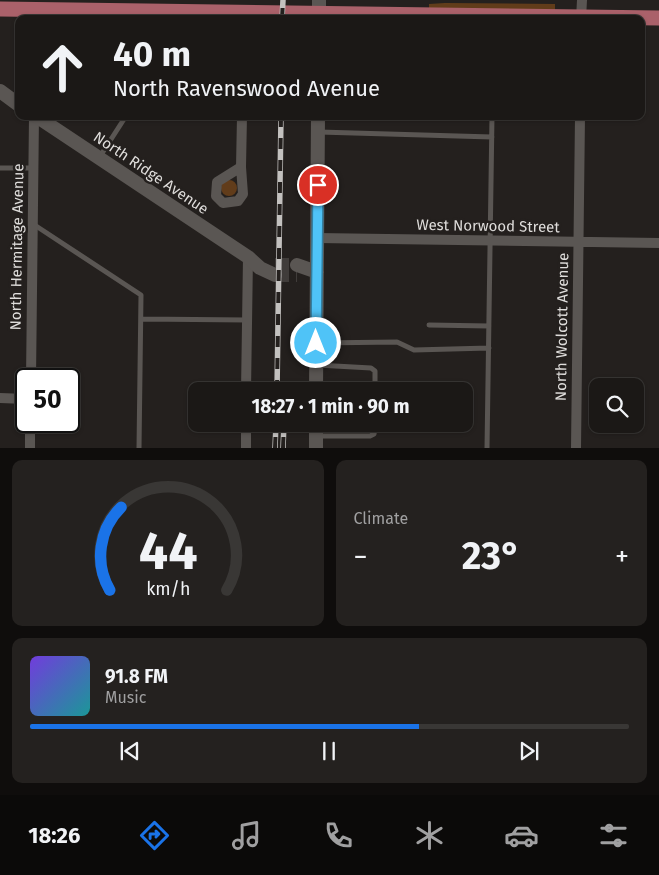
<!DOCTYPE html>
<meta charset="utf-8">
<style>
body{margin:0;font-family:"Fira Sans",sans-serif;background:#24211f;color:#f1f3f6;height:100vh;display:flex;flex-direction:column;font-size:19px;white-space:nowrap}
*{box-sizing:border-box;margin:0}
p{font-size:16px;color:#a0a0a1}
.icon{flex:none;width:28px;height:28px;fill:none;stroke:currentColor;stroke-width:2;stroke-linecap:round;stroke-linejoin:round}
.map{position:relative;height:448px;overflow:hidden}
.side{display:flex;flex-direction:column;gap:12px;padding:12px;background:#0f0d0c;flex:1}
.side>*{flex:none}
.top-card{position:absolute;left:15px;top:15px;width:630px;height:105px;border-radius:10px;box-shadow:0 1px 4px #0004,0 0 0 1px #393735;background:#1b1816;color:#f1f3f6;overflow:hidden}
.controls{position:absolute;left:589px;top:378px;display:grid;gap:10px}
.controls a{display:grid;place-items:center;width:55px;height:55px;border-radius:10px;background:#1b1816;box-shadow:0 1px 4px #0004,0 0 0 1px #393735;font-size:25px}
.speed{position:absolute;left:15px;top:368px;display:flex;gap:10px;font-size:25px;font-weight:700;text-align:center}
.speed>*{display:grid;place-content:center;width:65px;height:65px;border-radius:50%;background:#1b1816;box-shadow:0 1px 4px #0004,0 0 0 1px #393735;line-height:1}
.speed .limit{border:2px solid #111;border-radius:8px;background:#fff;color:#111}
.pin{position:absolute;display:grid;place-items:center;width:42px;height:42px;color:#fff;margin:-21px;border:2px solid #fff;border-radius:50%;box-shadow:0 1px 5px #0007}
.me{position:absolute;width:55px;margin:-28px;rotate:0deg;stroke-linejoin:round;filter:drop-shadow(0 0 4px #0008)}
.turn{display:flex;align-items:center;gap:18px;height:105px;padding:0 15px;font-size:22px}
.turn .icon{width:65px;height:65px;stroke-width:2.5}
.turn b{display:block;font-size:35px;line-height:42px}
.big{font-size:38px;font-weight:700;line-height:1.1}
.side .widget{flex:1;display:flex;flex-direction:column;justify-content:center;gap:8px;min-width:0;padding:0 18px;border-radius:10px;background:#24211f}
.side .dial{align-items:center;gap:0}
.dial svg{height:130px;overflow:visible;fill:none;stroke:#393735;stroke-width:7;stroke-linecap:round;text-anchor:middle}
.dial text{fill:#f1f3f6;stroke:none}
.song{display:flex;align-items:center;gap:15px}
.cover{width:60px;height:60px;border-radius:8px;background:linear-gradient(135deg,hsl(260 70% 55%),hsl(180 70% 35%))}
.played{height:5px;border-radius:2px;background:linear-gradient(90deg,#1a73e8 65%,#393735 65%)}
.keys{display:flex;justify-content:space-around;direction:ltr}
.heat{display:flex;justify-content:space-between;align-items:center;font-size:28px;direction:ltr}
.side .tiles{flex:1;display:grid;gap:12px;grid-template-columns:1fr 1fr}
.widget:last-child{grid-column:span 2}
.trip{position:absolute;left:188px;top:382px;width:285px;height:50px;border-radius:10px;background:#1b1816;box-shadow:0 1px 4px #0004,0 0 0 1px #393735;font-weight:700;line-height:50px;text-align:center}
.tabs{display:flex;height:80px;justify-content:space-around;align-items:center;background:#0b0a09;color:#a0a0a1}
.tabs .icon{width:35px;height:35px}
.tabs .on{color:#1a73e8}
.tabs b{font-size:22px;color:#f1f3f6}
.map>svg:first-child{display:block}
</style>
<div class="map">
<svg width="659" height="448" viewBox="0 0 659 448">
<rect width="100%" height="100%" fill="#24201e"/>
<path fill="#613c1a" d="M445 3 555 4V10L429 9V4Z
M221 188a8 8 0 1 1 16 0a8 8 0 1 1-16 0Z"/>
<g fill="none" stroke-linecap="round" stroke-linejoin="round">
<path stroke="#403c3a" stroke-width="14" stroke-dasharray="14 7" stroke-linecap="butt" d="M275 265H297
M275 275H297"/>
<path stroke="#5a5653" stroke-width="5" d="M319 132 492 137
M99 158 126 116
M0 168H33
M33 224 141 295 139 448
M141 319 247 320
M429 325 489 326
M318 343 397 342 414 350 489 348
M317 365 371 368 375 371V391
M316 436H370L374 434 376 424
M487 448 492 116"/>
<path stroke="#5a5653" stroke-width="10" d="M581 19 582 0
M241 167 243 194 238 201 223 203 216 196 217 182Z
M241 167 242 116
M317 238 659 243
M31 379 34 116
M246 391 248 257
M0 398 26 399
M30 448V421
M246 448V424
M576 448 580 116"/>
<path stroke="#5a5653" stroke-width="14" d="M319 19V0
M0 91 19 105
M36 116 248 257 260 268 275 275
M297 265 317 272
M316 391 318 116
M316 448V424"/>
<path stroke="#aa616a" stroke-width="15" d="M0 9 659 18"/>
<defs>
<path id="rail" d="M282 19 283 0
M277 391 281 116
M275 448 276 424
M283 448 284 424"/>
</defs>
<use href="#rail" stroke="#c3c1bf" stroke-width="5.5"/>
<use href="#rail" stroke="#24201e" stroke-width="4" stroke-dasharray="11" stroke-linecap="butt"/>
</g>
<g fill="none" stroke-linecap="round" stroke-linejoin="round">
<defs>
<path id="route" d="M316 343 318 185"/>
</defs>
<use href="#route" stroke="#337fa1" stroke-width="12"/>
<use href="#route" stroke="#4fc3f7" stroke-width="9"/>
</g>
<g text-anchor="middle" dominant-baseline="central" stroke-width="5" stroke-linejoin="round" paint-order="stroke">
<g font-size="15" fill="#dfdddb" stroke="#24201e">
<text transform="translate(151 173) rotate(34)">North Ridge Avenue</text>
<text transform="translate(488 226) rotate(1)">West Norwood Street</text>
<text transform="translate(17 247) rotate(-89)">North Hermitage Avenue</text>
<text transform="translate(562 327) rotate(-89)">North Wolcott Avenue</text>
</g>
</g>
</svg>
<div class="controls">
<a><svg class="icon" aria-label="search" viewBox="0 0 24 24"><circle cx="10" cy="10" r="6"/><path d="M15 15l6 6"/></svg></a>
</div>
<div class="speed"><div class="limit">50</div></div>
<div class="pin" style="left:318px;top:185px;background:#d93025"><svg class="icon" aria-label="arrive" viewBox="0 0 24 24"><path d="M6 21V4h12l-3 4 3 4H6"/></svg></div>
<svg class="me" style="left:316px;top:343px" viewBox="-20 -20 40 40"><circle r="17" fill="#4fc3f7" stroke="#fff" stroke-width="3"/><path d="M0-11L8 9 0 5-8 9z" fill="#fff"/></svg>
<div class="trip">18:27 · 1 min · 90 m</div>
<div class="top-card">
<div class="turn"><svg class="icon" aria-label="ahead" viewBox="0 0 24 24"><path d="M12 20V5M6 11l6-6 6 6"/></svg><div><b>40 m</b>North Ravenswood Avenue</div></div>
</div>
</div>
<section class="side">
<div class="tiles">
<div class="widget dial"><svg viewBox="0 0 100 80">
<path d="M14 69A42 42 0 1 1 86 69"/>
<path d="M14 69A42 42 0 0 1 21 18" stroke="#1a73e8"/>
<text x="50" y="56" font-size="32" font-weight="700">44</text>
<text x="50" y="72" font-size="11">km/h</text>
</svg></div>
<div class="widget"><p>Climate</p>
<div class="heat"><a>−</a><b class="big">23°</b><a>+</a></div>
</div>
<div class="widget">
<div class="song"><i class="cover"></i><div><b>91.8 FM</b><p>Music</p></div></div>
<div class="played"></div>
<div class="keys"><svg class="icon" aria-label="previous" viewBox="0 0 24 24"><path d="M18 5L8 12l10 7zM5 5v14"/></svg><svg class="icon" aria-label="pause" viewBox="0 0 24 24"><path d="M8 5v14M16 5v14"/></svg><svg class="icon" aria-label="next" viewBox="0 0 24 24"><path d="M6 5l10 7-10 7zM19 5v14"/></svg></div>
</div>
</div>
</section>
<nav class="tabs">
<b>18:26</b>
<svg class="icon on" aria-label="directions" viewBox="0 0 24 24"><path d="M12 3l9 9-9 9-9-9zM9 14v-3h6M13 9l2 2-2 2"/></svg>
<svg class="icon" aria-label="music" viewBox="0 0 24 24"><path d="M9 18V5l10-2v13"/><circle cx="6" cy="18" r="3"/><circle cx="16" cy="16" r="3"/></svg>
<svg class="icon" aria-label="phone" viewBox="0 0 24 24"><path d="M5 4h4l2 5-3 2q2 4 5 5l2-3 5 2v4C11 20 4 13 5 4z"/></svg>
<svg class="icon" aria-label="climate" viewBox="0 0 24 24"><path d="M12 3v18M4 7l16 10M4 17L20 7"/></svg>
<svg class="icon" aria-label="car" viewBox="0 0 24 24"><path d="M5 17H2v-5l4-1 3-4h7l3 4 3 1v5h-3M9 17h6M6 11h13"/><circle cx="7" cy="17" r="2"/><circle cx="17" cy="17" r="2"/></svg>
<svg class="icon" aria-label="filters" viewBox="0 0 24 24"><path d="M4 7h16M4 17h16"/><circle cx="9" cy="7" r="2"/><circle cx="15" cy="17" r="2"/></svg>
</nav>
